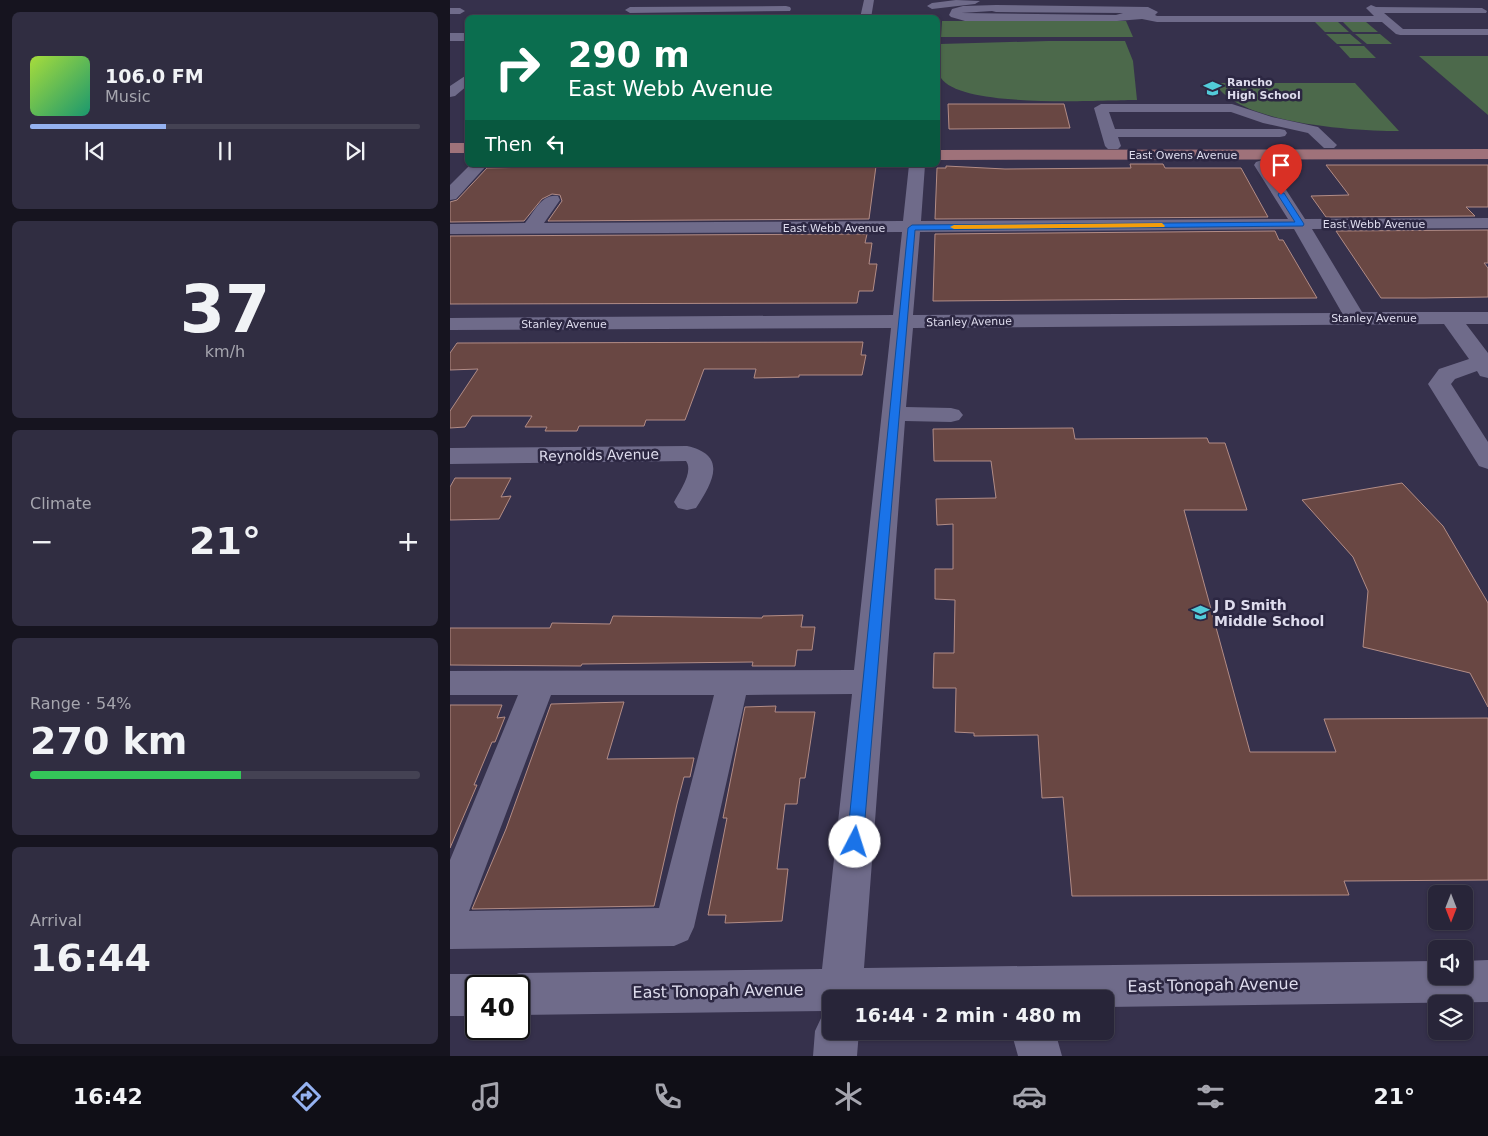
<!DOCTYPE html>
<meta charset="utf-8">
<style>
body{margin:0;font-family:"DejaVu Sans",sans-serif;background:#302d41;color:#f1f3f6;height:100vh;display:flex;flex-direction:column;font-size:19px;white-space:nowrap}
*{box-sizing:border-box;margin:0}
p{font-size:16px;color:#a5a5ae}
.icon{flex:none;width:28px;height:28px;fill:none;stroke:currentColor;stroke-width:2;stroke-linecap:round;stroke-linejoin:round}
.map{position:relative;flex:1;overflow:hidden}
.panel{display:flex;flex-direction:column;gap:12px;padding:12px;background:#16141f;width:450px}
.panel>*{flex:none}
.banner{position:absolute;left:15px;top:15px;width:475px;height:152px;border-radius:8px;box-shadow:0 1px 4px #0004,0 0 0 1px #444253;background:#0b6e4f;color:#fff;overflow:hidden}
.needle{width:32px;rotate:180deg}
.controls{position:absolute;left:978px;top:885px;display:grid;gap:10px}
.controls a{display:grid;place-items:center;width:45px;height:45px;border-radius:8px;background:#282539;box-shadow:0 1px 4px #0004,0 0 0 1px #444253;font-size:25px}
.speed{position:absolute;left:15px;top:975px;display:flex;gap:10px;font-size:25px;font-weight:700;text-align:center}
.speed>*{display:grid;place-content:center;width:65px;height:65px;border-radius:50%;background:#282539;box-shadow:0 1px 4px #0004,0 0 0 1px #444253;line-height:1}
.speed .limit{border:2px solid #111;border-radius:8px;background:#fff;color:#111}
.pin{position:absolute;display:grid;place-items:center;width:42px;height:42px;color:#fff;margin:-51px -21px;border-radius:50% 50% 50% 0;rotate:-45deg;box-shadow:0 0 5px #0007}
.pin .icon{rotate:45deg}
.me{position:absolute;width:55px;margin:-28px;rotate:5deg;stroke-linejoin:round;filter:drop-shadow(0 0 4px #0008)}
.turn{display:flex;align-items:center;gap:18px;height:105px;padding:0 20px;font-size:22px}
.turn .icon{width:65px;height:65px;stroke-width:2.5}
.turn b{display:block;font-size:35px;line-height:42px}
.then{display:flex;align-items:center;height:48px;padding:0 20px;background:#0003;gap:10px;font-size:19px}
.big{font-size:38px;font-weight:700;line-height:1.1}
.panel .widget{flex:1;display:flex;flex-direction:column;justify-content:center;gap:8px;min-width:0;padding:0 18px;border-radius:8px;background:#302d41}
.panel .dial{align-items:center;gap:0}
.dial b{font-size:65px;line-height:1}
.song{display:flex;align-items:center;gap:15px}
.cover{width:60px;height:60px;border-radius:8px;background:linear-gradient(135deg,hsl(80 70% 55%),hsl(160 70% 35%))}
.played{height:5px;border-radius:2px;background:linear-gradient(90deg,#95b2f1 35%,#444253 35%)}
.keys{display:flex;justify-content:space-around;direction:ltr}
.heat{display:flex;justify-content:space-between;align-items:center;font-size:28px;direction:ltr}
.charge{height:8px;border-radius:4px;background:linear-gradient(90deg,#34c759 54%,#444253 0)}
.trip{position:absolute;left:372px;top:990px;width:292px;height:50px;border-radius:8px;background:#282539;box-shadow:0 1px 4px #0004,0 0 0 1px #444253;font-weight:700;line-height:50px;text-align:center}
.tabs{display:flex;height:80px;justify-content:space-around;align-items:center;background:#100f17;color:#a5a5ae}
.tabs .icon{width:35px;height:35px}
.tabs .selected{color:#95b2f1}
.tabs b{font-size:22px;color:#f1f3f6}
main{display:flex;flex:1;min-height:0}
.map>svg:first-child{display:block}
</style>
<main>
<section class="panel">
<div class="widget">
<div class="song"><i class="cover"></i><div><b>106.0 FM</b><p>Music</p></div></div>
<div class="played"></div>
<div class="keys"><svg class="icon" aria-label="previous" viewBox="0 0 24 24"><path d="M18 5L8 12l10 7zM5 5v14"/></svg><svg class="icon" aria-label="pause" viewBox="0 0 24 24"><path d="M8 5v14M16 5v14"/></svg><svg class="icon" aria-label="next" viewBox="0 0 24 24"><path d="M6 5l10 7-10 7zM19 5v14"/></svg></div>
</div>
<div class="widget dial"><b>37</b><p>km/h</p></div>
<div class="widget"><p>Climate</p>
<div class="heat"><a>−</a><b class="big">21°</b><a>+</a></div>
</div>
<div class="widget"><p>Range · 54%</p><b class="big">270 km</b><div class="charge"></div></div>
<div class="widget"><p>Arrival</p><b class="big">16:44</b></div>
</section>
<div class="map">
<svg width="1038" height="1056" viewBox="0 0 1038 1056">
<rect width="100%" height="100%" fill="#36314c"/>
<path fill="#4c694b" d="M492 21H676L683 37H491Z
M865 22H888L899 32H875Z
M893 22H916L928 32H903Z
M876 34H900L912 44H887Z
M905 34H930L942 44H917Z
M598 41H675L683 61 687 100C650 100 512 109 491 78 485 69 489 55 490 44Z
M889 46H914L926 58H900Z
M969 56H1038V115Z
M765 83H905L949 131C906 131 788 124 765 83Z"/>
<path fill="#694743" stroke="#b28c86" d="M498 104H614L620 128 499 129Z
M680 164H713L715 168H791L818 217 485 219 487 168H496V166L555 169 681 168Z
M876 165H1038V207H1016L1025 216 876 217 861 196 899 195Z
M139 166 318 165 426 166 419 219 98 221 112 201 110 195 102 194 92 199 74 221 0 222V202L7 200 37 168Z
M1038 230V263H1034L1038 268V297L974 298H931L886 231Z
M825 231 829 240H833L867 298 483 301 485 234Z
M417 234 415 243H422L419 264H427L423 291H409L407 303 0 304V236Z
M413 342 411 355H416L412 375H349V377L304 378 306 369H254L235 420H196L194 426H129L127 431H95L97 427H75L82 416H22L15 427 0 428V411L28 369 0 370V353L7 343Z
M623 428 625 439 757 438 759 443H775L797 510H734L800 752H886L874 719 1038 718V880L894 881 899 895 622 896 613 797 592 798 588 735 524 736V733L505 732 506 688H483L484 653H504L505 600 485 599V569H503V524L487 525 486 499 546 498 541 461H484L483 429Z
M5 478H61L51 497 61 496 49 519 0 520V487Z
M952 483 993 526 1038 603V707L1020 673 913 647 918 591 903 557 852 500Z
M353 615 351 627H365L362 650H347L345 666H302L303 662 132 664 131 666 0 665V628H100L102 623 160 624 163 616 312 618 313 616Z
M174 702 157 759 244 758 240 777H234L227 804 204 906 22 909 56 829 101 704Z
M0 705H52L47 718 55 717 45 742H42L24 785H27L0 848Z
M326 706 325 712H365L355 778H350L347 804H335L327 869H338L332 921 275 923 276 915H258L277 818H273L295 707Z"/>
<g fill="none" stroke-linecap="round" stroke-linejoin="round">
<path fill="#6f6b8a" fill-rule="evenodd" d="M414 0H424L421 18H410Z
M506 0 530 1 525 4 482 9 477 6 482 3Z
M546 5 698 7 708 12 705 15 707 16H924L916 8 921 5 926 7 1032 8 1037 11 1036 13H934L953 29H1038V35H950L946 34 932 22H707L692 19 667 21H515L501 17 499 15 502 9 513 6ZM542 11 546 12 673 13 666 15 511 13Z
M336 6 340 7 341 9 340 11 180 13 175 10 180 7Z
M0 8H10L15 11 10 14H0Z
M0 33H18V41H0Z
M18 74V85L5 96 0 97V86Z
M651 104H782L822 117 868 127 887 145 884 148H874L858 133 813 123 781 112H659L665 129H830L835 130 837 133 835 136 830 137H668L671 146 668 149H658L655 146 644 108Z
M812 160 818 162 855 219 1038 218V228L862 229 912 312H1038V324H1016L1038 353V378L1030 376 1027 371 1005 379 1001 384 1038 442V469L1029 466 978 384 989 369 1019 359 994 324 463 328 456 407 501 408 509 410 513 415 509 420 501 422 455 421 414 968 986 961V976H1014V961L1038 960V1002L656 1007V999H381V1031H409L407 1056H363L365 1031 372 1016 375 1014 374 1011 69 1015V986H51L54 979 69 973 372 969 402 694 296 695 244 927 238 940 224 946 0 949V860L68 695H0V671L404 670 441 328 0 330V318L443 315 452 232 0 234V224L75 223C84 212 92 193 108 196L110 200 94 223 453 221 459 165H475L471 221 838 219 804 165 806 162ZM844 229 892 313 463 315 470 232ZM101 695H264L209 908 19 911Z
M20 165H37L6 199 0 200V185Z
M237 446C278 455 263 482 246 508L237 510 228 508 224 502C229 492 244 472 236 461L0 464V448Z
M0 974H26L41 980 44 986H26V1016H0Z
M561 1031H605L612 1056H568Z"/>
<path fill="#9f727a" fill-rule="evenodd" d="M0 143H18V153H0Z
M1038 149V159L488 160V150Z"/>
</g>
<path fill="#1a73e8" stroke="#114b97" d="M829 193H834L854 224 853 226 465 230 413 842 410 846 405 848 399 846 397 842 458 228 462 225 845 222 828 195Z"/>
<path fill="#f59e0b" d="M712 223 715 226 714 227 504 229 500 227 504 225Z"/>
<defs>
<symbol id="school-bare" viewBox="-9 -9 18 18"><path d="M0-5L7-2L0 1L-7-2ZM-4 1L0 2.5L4 1V4Q0 6-4 4Z" fill="#52cbd9" stroke="#2c2742" stroke-width="2.5" paint-order="stroke"/></symbol>
</defs>
<g fill-rule="evenodd">
<use href="#school-bare" x="750" y="76" width="25" height="25"/>
<use href="#school-bare" x="738" y="600" width="25" height="25"/>
</g>
<g text-anchor="middle" dominant-baseline="central" stroke-width="5" stroke-linejoin="round" paint-order="stroke">
<g font-size="11" font-weight="bold" fill="#dedced" stroke="#2c2742" text-anchor="start">
<text x="777" y="82">Rancho<tspan x="777" dy="13">High School</tspan></text>
</g>
<g font-size="11" fill="#dedced" stroke="#2c2742">
<text x="733" y="155">East Owens Avenue</text>
<text x="924" y="224">East Webb Avenue</text>
<text x="384" y="228">East Webb Avenue</text>
<text x="924" y="318">Stanley Avenue</text>
<text transform="translate(519 322) rotate(-1)">Stanley Avenue</text>
<text x="114" y="324">Stanley Avenue</text>
</g>
<g font-size="14" fill="#dedced" stroke="#2c2742">
<text transform="translate(149 455) rotate(-1)">Reynolds Avenue</text>
</g>
<g font-size="14" font-weight="bold" fill="#dedced" stroke="#2c2742" text-anchor="start">
<text x="764" y="605">J D Smith<tspan x="764" dy="16">Middle School</tspan></text>
</g>
<g font-size="16" fill="#dedced" stroke="#2c2742">
<text transform="translate(763 985) rotate(-1)">East Tonopah Avenue</text>
<text transform="translate(268 991) rotate(-1)">East Tonopah Avenue</text>
</g>
</g>
</svg>
<div class="controls">
<a><svg class="needle" viewBox="-14 -14 28 28"><path d="M0-13l5 13h-10z" fill="#e53935"/><path d="M0 13l5-13h-10z" fill="#a5a5ae"/></svg></a>
<a><svg class="icon" aria-label="sound" viewBox="0 0 24 24"><path d="M4 9h4l5-4v14l-5-4H4zM17 9q2 3 0 6"/></svg></a>
<a><svg class="icon" aria-label="layers" viewBox="0 0 24 24"><path d="M12 4l9 5-9 5-9-5zM3 14l9 5 9-5"/></svg></a>
</div>
<div class="speed"><div class="limit">40</div></div>
<div class="pin" style="left:831px;top:195px;background:#d93025"><svg class="icon" aria-label="arrive" viewBox="0 0 24 24"><path d="M6 21V4h12l-3 4 3 4H6"/></svg></div>
<svg class="me" style="left:405px;top:842px" viewBox="-20 -20 40 40"><circle r="19" fill="#fff"/><path d="M0-13L10 11 0 6-10 11z" fill="#1a73e8"/></svg>
<div class="trip">16:44 · 2 min · 480 m</div>
<div class="banner">
<div class="turn"><svg class="icon" aria-label="right" viewBox="0 0 24 24"><path d="M7 20v-9h11M14 6l5 5-5 5"/></svg><div><b>290 m</b>East Webb Avenue</div></div>
<div class="then">Then<svg class="icon" aria-label="left" viewBox="0 0 24 24"><path d="M17 20v-9H6M10 6l-5 5 5 5"/></svg></div>
</div>
</div>
</main>
<nav class="tabs">
<b>16:42</b>
<svg class="icon selected" aria-label="directions" viewBox="0 0 24 24"><path d="M12 3l9 9-9 9-9-9zM9 14v-3h6M13 9l2 2-2 2"/></svg>
<svg class="icon" aria-label="music" viewBox="0 0 24 24"><path d="M9 18V5l10-2v13"/><circle cx="6" cy="18" r="3"/><circle cx="16" cy="16" r="3"/></svg>
<svg class="icon" aria-label="phone" viewBox="0 0 24 24"><path d="M5 4h4l2 5-3 2q2 4 5 5l2-3 5 2v4C11 20 4 13 5 4z"/></svg>
<svg class="icon" aria-label="climate" viewBox="0 0 24 24"><path d="M12 3v18M4 7l16 10M4 17L20 7"/></svg>
<svg class="icon" aria-label="car" viewBox="0 0 24 24"><path d="M5 17H2v-5l4-1 3-4h7l3 4 3 1v5h-3M9 17h6M6 11h13"/><circle cx="7" cy="17" r="2"/><circle cx="17" cy="17" r="2"/></svg>
<svg class="icon" aria-label="filters" viewBox="0 0 24 24"><path d="M4 7h16M4 17h16"/><circle cx="9" cy="7" r="2"/><circle cx="15" cy="17" r="2"/></svg>
<b>21°</b>
</nav>
